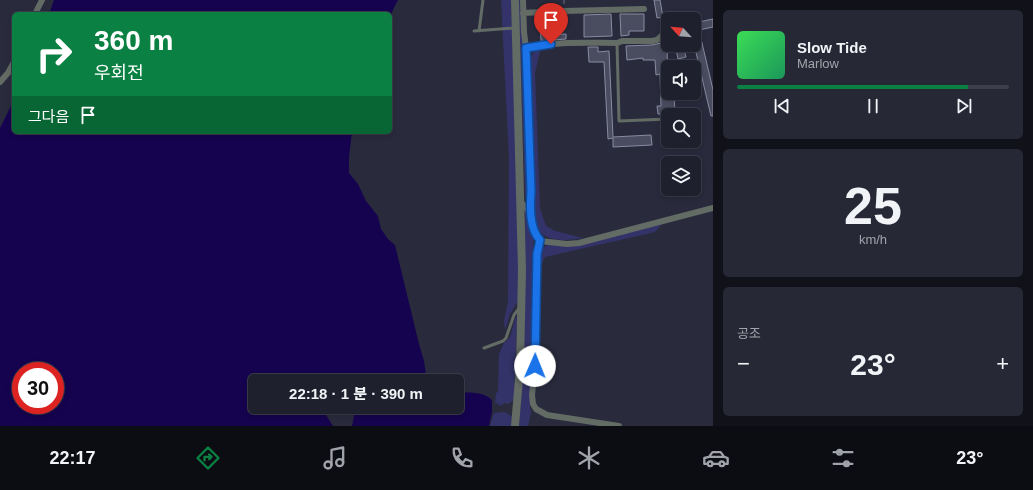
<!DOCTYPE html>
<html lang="ko">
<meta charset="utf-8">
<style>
body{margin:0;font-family:Arial,"Noto Sans KR",sans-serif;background:#272836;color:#f1f3f6;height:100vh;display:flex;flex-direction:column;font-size:15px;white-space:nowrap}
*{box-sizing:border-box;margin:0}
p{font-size:13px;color:#a1a3aa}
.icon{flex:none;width:22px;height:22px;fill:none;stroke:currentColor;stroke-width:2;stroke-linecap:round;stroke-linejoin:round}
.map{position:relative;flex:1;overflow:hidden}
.sheet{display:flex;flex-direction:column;gap:10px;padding:10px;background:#111219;width:320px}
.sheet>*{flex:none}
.top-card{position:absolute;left:12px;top:12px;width:380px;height:122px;border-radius:6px;box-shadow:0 2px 6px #0003,0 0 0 1px #3c3e4a;background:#0b8043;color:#fff;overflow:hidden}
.needle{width:26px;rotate:296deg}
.fabs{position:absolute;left:661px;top:12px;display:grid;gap:8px}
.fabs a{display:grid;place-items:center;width:40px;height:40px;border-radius:6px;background:#1f202e;box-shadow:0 2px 6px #0003,0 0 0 1px #3c3e4a;font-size:20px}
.speed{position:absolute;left:12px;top:362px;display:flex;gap:8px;font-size:20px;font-weight:700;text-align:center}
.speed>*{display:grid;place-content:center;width:52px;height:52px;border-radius:50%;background:#1f202e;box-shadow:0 2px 6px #0003,0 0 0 1px #3c3e4a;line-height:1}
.speed .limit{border:6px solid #d22;background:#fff;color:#111}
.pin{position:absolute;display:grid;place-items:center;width:34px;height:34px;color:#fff;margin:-41px -17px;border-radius:50% 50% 50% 0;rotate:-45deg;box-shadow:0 0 4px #0007}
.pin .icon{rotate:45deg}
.me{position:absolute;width:44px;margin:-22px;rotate:1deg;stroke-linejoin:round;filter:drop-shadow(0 0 3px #0008)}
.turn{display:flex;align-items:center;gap:14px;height:84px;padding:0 16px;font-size:18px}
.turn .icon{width:52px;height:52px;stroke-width:2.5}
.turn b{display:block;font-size:28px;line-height:34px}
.then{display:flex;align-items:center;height:38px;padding:0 16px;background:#0003;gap:8px;font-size:15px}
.big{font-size:30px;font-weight:800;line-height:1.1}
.sheet .tile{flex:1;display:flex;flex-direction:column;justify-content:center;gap:6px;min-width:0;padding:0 14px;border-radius:6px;background:#272836}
.sheet .dial{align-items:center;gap:0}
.dial b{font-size:52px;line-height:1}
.song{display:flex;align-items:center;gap:12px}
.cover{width:48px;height:48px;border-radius:6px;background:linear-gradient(135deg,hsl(130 70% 55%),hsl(150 70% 35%))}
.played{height:4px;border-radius:2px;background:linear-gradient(90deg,#0b8043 85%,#3c3e4a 85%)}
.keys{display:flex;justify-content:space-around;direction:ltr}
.heat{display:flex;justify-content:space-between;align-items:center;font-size:22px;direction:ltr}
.trip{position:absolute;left:248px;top:374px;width:216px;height:40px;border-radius:6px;background:#1f202e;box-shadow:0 2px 6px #0003,0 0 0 1px #3c3e4a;font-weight:800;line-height:40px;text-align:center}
.menu{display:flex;height:64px;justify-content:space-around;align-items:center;background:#0c0d12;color:#a1a3aa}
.menu .icon{width:28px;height:28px}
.menu .on{color:#0b8043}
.menu b{font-size:18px;color:#f1f3f6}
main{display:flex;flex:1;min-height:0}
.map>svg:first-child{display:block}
</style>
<main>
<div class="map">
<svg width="713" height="426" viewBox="0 0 713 426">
<rect width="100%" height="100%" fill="#292b3d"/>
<path fill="#333369" d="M501 0H511L519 222 518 301 510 314 505 330 504 321 508 302 509 158Z
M518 0H523L529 207 525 193Z
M541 47 535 73 540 208 546 226 555 231 583 238C571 240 550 243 540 232 537 227 535 219 532 214L531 59C532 53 535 49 541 47Z
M525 211C536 227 533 259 534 278 534 321 532 364 530 407L531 413 528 426H519L524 361Z
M662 224 655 232 545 257 540 268 538 255 541 249 547 245 587 243Z
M516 316 517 318 514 400 508 404 505 403 500 406 498 404 495 403 496 393 498 392 499 354 504 343 510 337Z
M505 412 513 417 512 426H490L494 413Z"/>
<path fill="#160350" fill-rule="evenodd" d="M54 0H398C395 6 390 14 390 22 391 32 394 33 390 45V14H49Z
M14 100V132H352L349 157V173L358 184 366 201 378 216 381 229 388 239 395 245 419 344 424 361 427 381H255V407H328L326 415 333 426H0V128ZM21 371H55V405H21Z
M457 392C469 393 483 391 492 400V412L489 426H352L354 416 352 407H457Z"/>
<path fill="#4a4c60" stroke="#898ba1" d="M654 0H660L663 17 657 18Z
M611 14 612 36 584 37V15Z
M620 14H644V31H629V35L621 36Z
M547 16 548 35 566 34V39L541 41 540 17Z
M713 19V27L699 30 713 90V116H711L694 44V23Z
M661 43H667L668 93H674L675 114H658L657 106H661L660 74 656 75 655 60H643V58L627 60 626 46 652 45Z
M675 45H683L686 57 678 59Z
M588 47H598V52L609 51 613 137 651 135 652 145 613 147V138L608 139 604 62H589Z"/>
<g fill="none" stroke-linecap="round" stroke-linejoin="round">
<path stroke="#6c6e7e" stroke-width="1" stroke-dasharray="4 2" stroke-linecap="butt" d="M564 0V4"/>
<path stroke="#636b65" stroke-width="3" d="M474 31 515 28
M479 31 483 0
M617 43 619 121 668 119
M484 348 503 341 506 338 514 315 520 307"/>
<path stroke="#636b65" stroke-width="6" d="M523 0 524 32 526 48 531 191 530 212
M523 13 564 11 644 9
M35 14 42 0
M677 19 678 18
M526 48C556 41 587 43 617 43L622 41H652L657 40 668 30
M0 82 8 73 14 62
M521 203C536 214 530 229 540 241L567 244 579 243 713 208
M540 241 537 254 535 366 532 395 533 404 536 409 547 415 619 426"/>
<path stroke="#636b65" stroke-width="8" d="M515 0 522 270 520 367 515 426"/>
</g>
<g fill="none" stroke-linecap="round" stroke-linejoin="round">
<defs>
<path id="route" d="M535 366 537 254 540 240C529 229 530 206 531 191L526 48 551 44"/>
</defs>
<use href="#route" stroke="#114b97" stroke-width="10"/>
<use href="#route" stroke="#1a73e8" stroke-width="7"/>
</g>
</svg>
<div class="fabs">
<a><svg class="needle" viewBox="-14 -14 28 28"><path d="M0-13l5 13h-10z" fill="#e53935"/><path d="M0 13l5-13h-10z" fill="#a1a3aa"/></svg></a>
<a><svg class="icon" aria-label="sound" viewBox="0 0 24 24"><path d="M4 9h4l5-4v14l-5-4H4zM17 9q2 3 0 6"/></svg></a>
<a><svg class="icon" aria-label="search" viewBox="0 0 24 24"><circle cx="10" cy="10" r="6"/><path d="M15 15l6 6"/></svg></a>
<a><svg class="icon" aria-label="layers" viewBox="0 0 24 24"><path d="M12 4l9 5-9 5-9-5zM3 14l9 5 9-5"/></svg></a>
</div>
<div class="speed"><div class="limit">30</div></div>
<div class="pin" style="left:551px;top:44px;background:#d93025"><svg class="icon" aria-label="arrive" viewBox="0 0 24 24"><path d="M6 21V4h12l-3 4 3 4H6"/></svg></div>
<svg class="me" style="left:535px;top:366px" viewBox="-20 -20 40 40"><circle r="19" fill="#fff"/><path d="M0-13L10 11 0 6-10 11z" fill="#1a73e8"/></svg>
<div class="trip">22:18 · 1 분 · 390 m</div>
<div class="top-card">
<div class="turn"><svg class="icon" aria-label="right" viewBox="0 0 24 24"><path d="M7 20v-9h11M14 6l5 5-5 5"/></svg><div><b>360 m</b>우회전</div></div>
<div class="then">그다음<svg class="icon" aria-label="arrive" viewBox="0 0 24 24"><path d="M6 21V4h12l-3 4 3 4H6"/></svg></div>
</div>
</div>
<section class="sheet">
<div class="tile">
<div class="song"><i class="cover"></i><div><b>Slow Tide</b><p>Marlow</p></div></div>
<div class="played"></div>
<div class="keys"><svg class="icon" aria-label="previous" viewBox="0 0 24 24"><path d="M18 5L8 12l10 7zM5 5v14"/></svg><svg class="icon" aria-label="pause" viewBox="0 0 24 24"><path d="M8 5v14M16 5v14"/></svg><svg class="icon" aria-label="next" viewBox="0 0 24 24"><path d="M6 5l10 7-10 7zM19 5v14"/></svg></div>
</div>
<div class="tile dial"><b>25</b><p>km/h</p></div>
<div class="tile"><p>공조</p>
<div class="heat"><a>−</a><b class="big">23°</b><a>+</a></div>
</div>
</section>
</main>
<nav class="menu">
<b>22:17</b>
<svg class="icon on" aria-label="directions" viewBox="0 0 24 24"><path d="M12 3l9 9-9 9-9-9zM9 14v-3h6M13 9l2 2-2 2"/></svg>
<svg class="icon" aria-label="music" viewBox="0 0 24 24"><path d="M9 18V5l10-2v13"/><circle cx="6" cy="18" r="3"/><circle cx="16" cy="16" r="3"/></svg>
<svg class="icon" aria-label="phone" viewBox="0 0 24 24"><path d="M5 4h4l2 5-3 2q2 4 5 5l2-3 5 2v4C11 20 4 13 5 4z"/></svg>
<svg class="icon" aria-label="climate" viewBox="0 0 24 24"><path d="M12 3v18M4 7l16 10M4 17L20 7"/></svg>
<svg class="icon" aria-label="car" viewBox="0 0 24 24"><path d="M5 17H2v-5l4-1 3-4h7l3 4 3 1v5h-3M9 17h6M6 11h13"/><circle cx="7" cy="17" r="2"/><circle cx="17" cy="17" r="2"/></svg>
<svg class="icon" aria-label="filters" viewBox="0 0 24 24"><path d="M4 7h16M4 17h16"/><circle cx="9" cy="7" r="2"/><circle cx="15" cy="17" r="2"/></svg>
<b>23°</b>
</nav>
